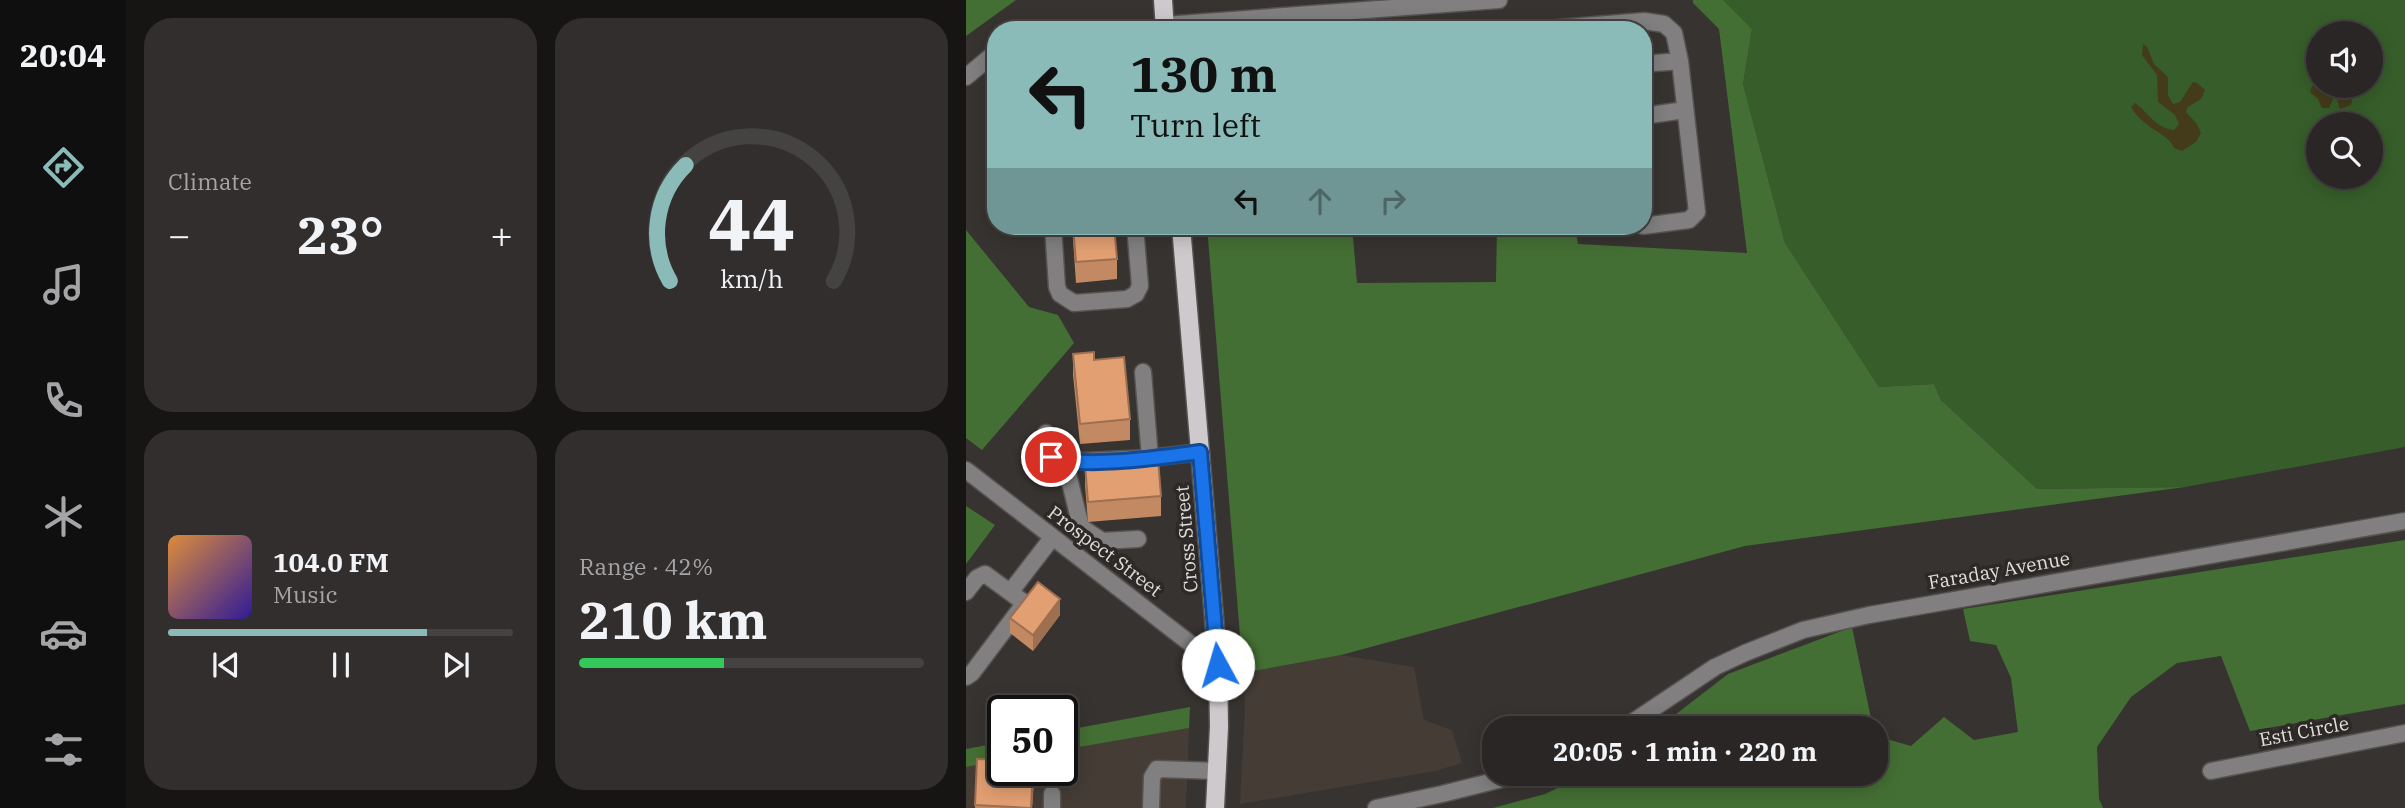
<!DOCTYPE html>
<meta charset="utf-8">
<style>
body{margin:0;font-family:"IBM Plex Serif",serif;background:#312e2d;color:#f1f3f6;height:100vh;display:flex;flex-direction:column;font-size:26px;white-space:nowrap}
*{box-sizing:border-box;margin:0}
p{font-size:23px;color:#a5a5a7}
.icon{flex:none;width:38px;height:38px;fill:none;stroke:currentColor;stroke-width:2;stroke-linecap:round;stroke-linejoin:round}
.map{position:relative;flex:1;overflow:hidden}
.panel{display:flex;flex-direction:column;gap:18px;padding:18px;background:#171514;width:840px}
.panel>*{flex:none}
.banner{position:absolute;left:21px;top:21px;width:665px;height:214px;border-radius:28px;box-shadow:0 4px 18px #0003,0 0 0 2px #454342;background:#8bbbb9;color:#111;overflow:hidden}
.buttons{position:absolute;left:1340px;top:21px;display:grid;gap:14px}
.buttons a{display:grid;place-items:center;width:77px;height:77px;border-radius:50%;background:#292625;box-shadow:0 4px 18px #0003,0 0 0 2px #454342;font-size:35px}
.speed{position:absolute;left:21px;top:695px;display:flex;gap:14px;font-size:35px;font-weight:700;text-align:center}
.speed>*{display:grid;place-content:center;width:91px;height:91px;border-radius:50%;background:#292625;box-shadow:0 4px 18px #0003,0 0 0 2px #454342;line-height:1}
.speed .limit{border:4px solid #111;border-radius:10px;background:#fff;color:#111}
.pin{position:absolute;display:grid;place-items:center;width:60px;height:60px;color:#fff;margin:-30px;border:4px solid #fff;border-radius:50%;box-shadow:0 2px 7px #0007}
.me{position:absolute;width:77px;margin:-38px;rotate:354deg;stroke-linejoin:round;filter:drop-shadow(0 0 5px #0008)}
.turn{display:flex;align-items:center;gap:24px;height:147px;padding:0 28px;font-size:32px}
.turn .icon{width:91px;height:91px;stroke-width:2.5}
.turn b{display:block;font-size:49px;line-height:60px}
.lanes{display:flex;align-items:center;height:66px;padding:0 28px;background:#0003;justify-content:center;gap:35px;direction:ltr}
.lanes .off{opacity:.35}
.big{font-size:52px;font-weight:700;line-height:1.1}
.panel .tile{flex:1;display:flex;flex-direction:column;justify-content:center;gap:10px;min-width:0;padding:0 24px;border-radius:28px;background:#312e2d}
.panel .dial{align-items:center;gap:0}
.dial svg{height:182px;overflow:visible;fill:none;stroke:#454342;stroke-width:7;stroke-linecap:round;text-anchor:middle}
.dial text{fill:#f1f3f6;stroke:none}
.song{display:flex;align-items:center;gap:21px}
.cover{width:84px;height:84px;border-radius:10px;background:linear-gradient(135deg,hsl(30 70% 55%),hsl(250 70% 35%))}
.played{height:7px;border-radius:4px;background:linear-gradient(90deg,#8bbbb9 75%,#454342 75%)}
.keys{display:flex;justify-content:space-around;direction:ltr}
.heat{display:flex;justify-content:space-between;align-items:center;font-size:38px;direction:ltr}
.charge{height:10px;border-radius:5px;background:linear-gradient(90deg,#34c759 42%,#454342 0)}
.panel .tiles{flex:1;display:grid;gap:18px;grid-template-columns:repeat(2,1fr)}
.trip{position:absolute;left:516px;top:716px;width:406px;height:70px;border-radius:28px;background:#292625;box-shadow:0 4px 18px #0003,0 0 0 2px #454342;font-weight:700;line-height:70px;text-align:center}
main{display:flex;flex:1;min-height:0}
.tabs{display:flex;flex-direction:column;width:126px;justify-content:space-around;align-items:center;background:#100f0f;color:#a5a5a7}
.tabs .icon{width:49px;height:49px}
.tabs .active{color:#8bbbb9}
.tabs b{font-size:32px;color:#f1f3f6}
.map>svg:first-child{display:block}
</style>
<main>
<nav class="tabs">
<b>20:04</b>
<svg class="icon active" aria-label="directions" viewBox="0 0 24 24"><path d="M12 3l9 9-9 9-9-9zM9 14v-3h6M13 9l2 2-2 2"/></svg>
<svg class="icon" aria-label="music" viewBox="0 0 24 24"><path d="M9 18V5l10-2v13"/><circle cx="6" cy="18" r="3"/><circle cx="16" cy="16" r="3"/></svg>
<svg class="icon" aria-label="phone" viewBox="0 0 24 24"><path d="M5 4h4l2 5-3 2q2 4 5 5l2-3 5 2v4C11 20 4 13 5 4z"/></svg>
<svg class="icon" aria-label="climate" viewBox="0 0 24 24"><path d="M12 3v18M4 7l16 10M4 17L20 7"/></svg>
<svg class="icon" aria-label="car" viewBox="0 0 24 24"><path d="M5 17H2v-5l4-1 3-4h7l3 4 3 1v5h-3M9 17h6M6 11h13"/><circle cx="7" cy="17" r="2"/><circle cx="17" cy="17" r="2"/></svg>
<svg class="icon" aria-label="filters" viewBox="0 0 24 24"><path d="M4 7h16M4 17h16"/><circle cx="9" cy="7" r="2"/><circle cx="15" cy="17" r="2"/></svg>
</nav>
<section class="panel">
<div class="tiles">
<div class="tile"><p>Climate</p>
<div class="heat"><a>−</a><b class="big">23°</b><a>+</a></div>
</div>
<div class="tile dial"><svg viewBox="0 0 100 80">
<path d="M14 69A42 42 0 1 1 86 69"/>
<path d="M14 69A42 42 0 0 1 21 18" stroke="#8bbbb9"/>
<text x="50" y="56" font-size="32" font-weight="700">44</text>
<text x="50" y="72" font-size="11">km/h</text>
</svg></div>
<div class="tile">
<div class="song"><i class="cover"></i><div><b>104.0 FM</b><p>Music</p></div></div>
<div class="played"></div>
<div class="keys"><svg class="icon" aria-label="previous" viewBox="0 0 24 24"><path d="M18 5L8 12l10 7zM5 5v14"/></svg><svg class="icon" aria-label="pause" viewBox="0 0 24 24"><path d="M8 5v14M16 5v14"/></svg><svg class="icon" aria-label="next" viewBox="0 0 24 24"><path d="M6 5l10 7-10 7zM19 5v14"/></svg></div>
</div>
<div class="tile"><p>Range · 42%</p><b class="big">210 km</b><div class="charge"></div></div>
</div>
</section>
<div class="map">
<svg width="1439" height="808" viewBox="0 0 1439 808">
<rect width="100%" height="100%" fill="#373331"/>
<path fill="#453c36" d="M375 655 448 667 458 720 486 730 496 763 469 771 274 804 279 707 277 673Z
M223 728 220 808H0V767L37 760V770H96V750Z"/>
<path fill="#375e2a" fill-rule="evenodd" d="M757 0H1439V447L1219 487 1071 489 975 400 968 384 913 387 819 243 777 84 786 29ZM1353 33H1405V86H1353ZM1353 124H1405V177H1353Z"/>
<path fill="#446f34" d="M0 0H50L0 36Z
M727 0H757L786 29 777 84 819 243 913 387 968 384 975 400 1071 489 1219 487 779 546 375 655 277 673 241 226H386L391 283 530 282 531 226H609L612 244 781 253 753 29 727 3Z
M0 230 63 307 92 315 108 343 16 450 0 438Z
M0 506 29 525 0 564Z
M1439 540V704L1284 731 1255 656 1211 663 1165 697 1131 747 1133 799 1137 808H527L579 794 621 774H910V736L945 746 978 717 1008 740 1052 732 1045 678 1030 645 1004 641 997 609Z
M886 627 907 728H692L762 674Z
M224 707 223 728 96 750V731Z
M37 742V760L0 767V749Z"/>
<path fill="#443b1b" d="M1177 44 1181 47 1188 64 1202 77V95L1207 104 1214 102 1227 82 1231 83 1239 90 1235 99 1222 107 1220 112 1231 124 1235 133 1230 142 1216 151 1208 148C1204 134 1176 128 1165 107L1169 103C1183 113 1189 128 1208 130L1213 124 1209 115 1192 102 1191 75 1176 55Z
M1353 81V86H1359L1364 89 1382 86 1383 89 1380 93 1386 100 1385 105 1374 109 1371 99 1368 97 1363 108H1356L1352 99 1344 92 1346 86Z"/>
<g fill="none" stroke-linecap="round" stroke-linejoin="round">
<defs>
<path id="minor" d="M199 25 533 0
M569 30 678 21 698 24 708 33 714 61 677 64
M0 77 30 52
M677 116 719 110
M87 226 91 287 94 294 108 303 161 299 170 294 174 286 169 226
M677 226 723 220 731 212 714 61
M177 372 184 458
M80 433 85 457 99 462
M0 470 252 665
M172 539 136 541 115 527 99 462 184 458 234 452
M45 591 86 538
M0 592 11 578 19 574 56 601 55 608 6 673 0 677
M658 728 749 667 779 653 837 630 903 615 1439 521
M1245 771 1439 733
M86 808V794
M185 808 186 777 191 769 252 771
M410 808 476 794 556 774"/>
<path id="major" d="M197 0 199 30
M215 226 252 665 253 727 249 808"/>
</defs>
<use href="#minor" stroke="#555250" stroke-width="19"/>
<use href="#major" stroke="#555250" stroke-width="21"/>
<use href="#minor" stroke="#817f80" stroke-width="16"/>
<use href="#major" stroke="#cec9cc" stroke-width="18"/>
</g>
<path fill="#c28962" d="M106 226H148L151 259V279L110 283Z
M107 354 128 360 164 419V440L114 444 107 375Z
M119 465 195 496V516L122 522 119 486Z
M94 615 67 651 44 633V618Z
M11 759 68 783 66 808H9Z"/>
<path fill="#9e6f50" d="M94 599V615L67 651V635Z
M68 770 66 808H65Z"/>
<path fill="#e29f72" stroke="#9e6f50" stroke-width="2" d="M107 226H148L151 259 110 262Z
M128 352V360L158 357 164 419 114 424 107 354Z
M192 459 195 496 122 502 119 465Z
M72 582 94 599 67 635 44 618Z
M11 759 37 760V770H67L65 808 9 805Z"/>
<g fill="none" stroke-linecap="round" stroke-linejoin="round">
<defs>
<path id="route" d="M85 457C118 469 196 457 234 452L252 665"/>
</defs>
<use href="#route" stroke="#114b97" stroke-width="18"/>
<use href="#route" stroke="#1a73e8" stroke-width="12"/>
</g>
<g text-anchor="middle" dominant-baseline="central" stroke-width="7" stroke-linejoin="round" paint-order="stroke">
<g font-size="19" fill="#e0dedc" stroke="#2d2927">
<text transform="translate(220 539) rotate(-95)">Cross Street</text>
<text transform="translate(139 551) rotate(37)">Prospect Street</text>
<text transform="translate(1033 570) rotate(-10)">Faraday Avenue</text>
<text transform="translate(1338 731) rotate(-11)">Esti Circle</text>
</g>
</g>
</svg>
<div class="buttons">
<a><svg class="icon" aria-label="sound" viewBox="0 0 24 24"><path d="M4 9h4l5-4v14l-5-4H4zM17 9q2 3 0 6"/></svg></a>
<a><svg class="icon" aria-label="search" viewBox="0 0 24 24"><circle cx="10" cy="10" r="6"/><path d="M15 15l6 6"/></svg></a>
</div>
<div class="speed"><div class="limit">50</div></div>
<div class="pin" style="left:85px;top:457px;background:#d93025"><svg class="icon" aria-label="arrive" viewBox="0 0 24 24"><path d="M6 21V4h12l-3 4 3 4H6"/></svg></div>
<svg class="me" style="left:252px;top:665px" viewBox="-20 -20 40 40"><circle r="19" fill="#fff"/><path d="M0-13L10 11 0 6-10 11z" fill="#1a73e8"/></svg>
<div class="trip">20:05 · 1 min · 220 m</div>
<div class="banner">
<div class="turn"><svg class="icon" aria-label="left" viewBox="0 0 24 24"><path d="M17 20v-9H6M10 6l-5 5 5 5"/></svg><div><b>130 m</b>Turn left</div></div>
<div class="lanes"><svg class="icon" aria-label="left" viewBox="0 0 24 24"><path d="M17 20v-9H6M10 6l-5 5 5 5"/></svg><svg class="icon off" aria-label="ahead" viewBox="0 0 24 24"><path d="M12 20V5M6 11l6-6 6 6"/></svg><svg class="icon off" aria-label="right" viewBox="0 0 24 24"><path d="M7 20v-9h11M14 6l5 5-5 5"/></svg></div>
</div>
</div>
</main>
